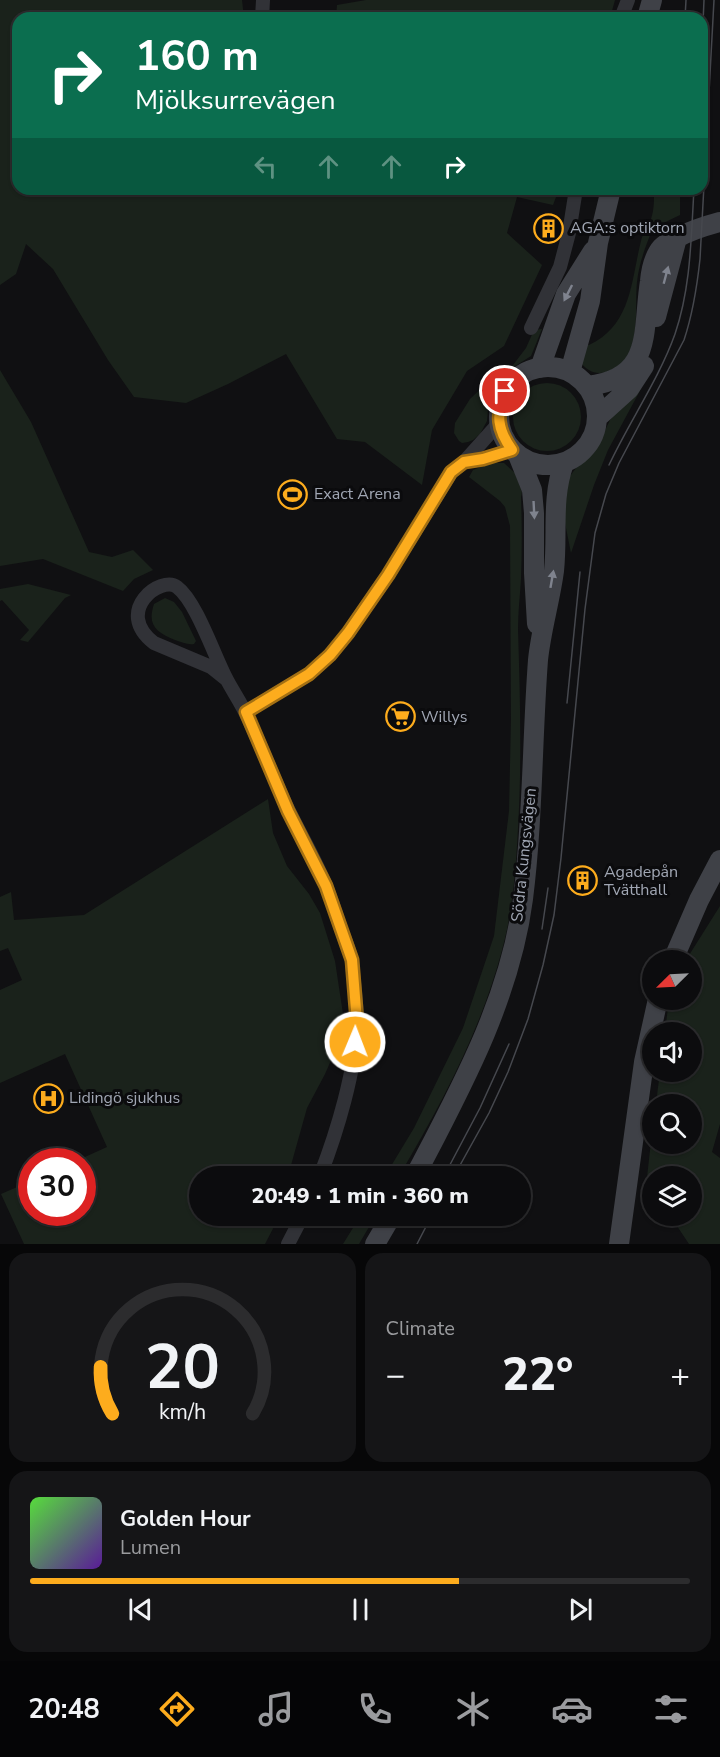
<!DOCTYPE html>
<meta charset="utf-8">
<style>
body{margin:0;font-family:"Nunito Sans",sans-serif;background:#151517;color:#f1f3f6;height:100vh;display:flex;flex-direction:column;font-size:22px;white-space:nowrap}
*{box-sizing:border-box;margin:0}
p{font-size:20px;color:#9a9b9e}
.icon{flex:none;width:33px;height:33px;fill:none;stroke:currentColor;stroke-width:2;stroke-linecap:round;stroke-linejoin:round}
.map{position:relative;height:1244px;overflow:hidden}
.sheet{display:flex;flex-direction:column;gap:9px;padding:9px;background:#070708;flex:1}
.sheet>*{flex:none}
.guide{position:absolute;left:12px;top:12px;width:696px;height:183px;border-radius:18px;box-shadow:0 2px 4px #0004,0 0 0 2px #2c2c2e;background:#0b6e4f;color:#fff;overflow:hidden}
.needle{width:39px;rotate:246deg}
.tools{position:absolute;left:642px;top:950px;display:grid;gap:12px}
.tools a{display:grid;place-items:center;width:60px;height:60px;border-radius:50%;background:#0c0c0e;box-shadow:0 2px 4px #0004,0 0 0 2px #2c2c2e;font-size:30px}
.speed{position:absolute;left:18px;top:1148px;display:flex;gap:12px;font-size:30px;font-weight:700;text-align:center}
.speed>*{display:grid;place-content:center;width:78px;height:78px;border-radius:50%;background:#0c0c0e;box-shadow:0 2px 4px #0004,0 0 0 2px #2c2c2e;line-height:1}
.speed .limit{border:9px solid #d22;background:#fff;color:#111}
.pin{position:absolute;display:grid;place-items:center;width:51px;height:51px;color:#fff;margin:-26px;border:3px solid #fff;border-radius:50%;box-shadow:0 2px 6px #0007}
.me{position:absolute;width:66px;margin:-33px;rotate:1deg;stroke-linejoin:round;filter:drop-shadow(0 0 4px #0008)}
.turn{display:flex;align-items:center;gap:21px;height:126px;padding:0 24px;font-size:27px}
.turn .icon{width:78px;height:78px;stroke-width:2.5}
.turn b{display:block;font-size:42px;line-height:51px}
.lanes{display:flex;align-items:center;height:57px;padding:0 24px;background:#0003;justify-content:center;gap:30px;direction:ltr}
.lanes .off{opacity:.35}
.big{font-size:45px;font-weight:800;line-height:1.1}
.sheet .widget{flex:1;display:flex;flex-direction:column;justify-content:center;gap:9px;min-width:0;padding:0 21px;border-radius:18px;background:#151517}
.sheet .dial{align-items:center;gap:0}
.dial svg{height:156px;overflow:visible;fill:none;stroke:#2c2c2e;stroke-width:7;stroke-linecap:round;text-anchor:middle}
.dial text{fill:#f1f3f6;stroke:none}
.song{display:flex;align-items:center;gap:18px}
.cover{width:72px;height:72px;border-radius:9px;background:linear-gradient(135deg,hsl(110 70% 55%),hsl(270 70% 35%))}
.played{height:6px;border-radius:3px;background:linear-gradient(90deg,#fdac1d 65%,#2c2c2e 65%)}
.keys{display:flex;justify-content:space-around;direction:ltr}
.heat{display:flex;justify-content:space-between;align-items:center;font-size:33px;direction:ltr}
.sheet .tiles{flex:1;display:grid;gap:9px;grid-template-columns:1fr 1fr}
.widget:last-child{grid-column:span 2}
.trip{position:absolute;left:189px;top:1166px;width:342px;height:60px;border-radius:30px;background:#0c0c0e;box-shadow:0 2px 4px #0004,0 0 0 2px #2c2c2e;font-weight:800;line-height:60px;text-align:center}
.tabs{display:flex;height:96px;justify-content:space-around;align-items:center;background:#050506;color:#9a9b9e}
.tabs .icon{width:42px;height:42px}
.tabs .selected{color:#fdac1d}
.tabs b{font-size:27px;color:#f1f3f6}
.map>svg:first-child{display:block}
</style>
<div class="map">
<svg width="720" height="1244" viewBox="0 0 720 1244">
<rect width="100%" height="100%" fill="#101012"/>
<path fill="#1a221b" d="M0 0H242L244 18H18V189H559L553 205 517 197 507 233 542 265 504 346 467 371 432 430 422 485 365 442 337 439 286 354 228 384 186 403 134 397 108 360 53 269 26 244 16 274 0 285Z
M366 0H615L610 18H336L337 5Z
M666 189H680V215L653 228C646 245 639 263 637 282 634 312 644 360 606 372 595 375 588 371 581 363L583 343 589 345C632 325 631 280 641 241 642 235 646 230 649 224 653 215 654 207 654 197Z
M542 329 531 356 509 370 495 387 488 410 487 421 480 434 473 440 468 442 462 443 459 441 454 433 455 423 470 399 493 377 513 365 526 348 534 330Z
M0 370 31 422 89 552 112 557 133 550 153 570 134 579 123 591 43 559 0 566Z
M513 417a34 34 0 1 1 68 0a34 34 0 1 1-68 0Z
M642 387 608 450 594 485 571 553 564 518V484L576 468 594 453 610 420 627 395Z
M491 463H504L515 473 522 492 521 497C522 524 522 551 521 579 520 595 518 612 518 629 520 695 522 762 518 828 516 868 513 910 502 950 481 1030 441 1105 399 1176H385L414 1128 463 1028 494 936 509 811 511 719 510 526 505 507 500 501 469 477 473 470Z
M28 584 71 595 65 598 28 642 20 640 29 630 2 600 0 601V589Z
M165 598 174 602 182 612 196 641 194 644C187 645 182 642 175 640 156 632 147 625 154 604Z
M268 799 273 833 287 866 309 894 320 913 335 961 343 1014V1033L325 1074 307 1108 288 1176H200V1215H280L265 1244H24L1 1194 31 1181 32 1212H82V1161H76L107 1147 65 1054 0 1083V990L22 980 8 948 0 951V897L11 892 14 920 84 915Z
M720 906V1124L712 1152 720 1158V1244H689L671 1217 668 1215H692V1176H652V1209L644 1205 652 1132V1143H692V1104H656L660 1071H692V1032H665L669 999H692V960H686Z
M361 1215H376L359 1244H343Z"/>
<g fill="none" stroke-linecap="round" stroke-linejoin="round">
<path stroke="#313237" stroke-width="14" d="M262 18 263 0
M621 18 628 0
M531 328 560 267 569 233 576 189
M464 462 483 459 512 450
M226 679 211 667 154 643C113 611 161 575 177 587 196 601 214 655 226 678 232 690 240 701 246 714 262 746 274 781 290 813 302 837 316 861 326 886 332 900 336 915 341 929 345 940 351 952 352 963 354 983 357 1003 357 1022 356 1070 337 1132 320 1176
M246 712 309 674 330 655 348 633 388 575 451 473 464 462 499 423
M288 1244 303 1215"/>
<path stroke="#3f4147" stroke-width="20" d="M647 18 652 0
M656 317 677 238
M499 416a49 49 0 1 1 98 0a49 49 0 1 1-98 0Z
M540 368 566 294 593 251
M570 372 590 301 598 243 611 189
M588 386C654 378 642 331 650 281 651 270 654 256 662 247 666 243 672 241 677 238 691 230 705 226 720 222
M598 417 629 389 644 366
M518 455 532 490 534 513V573L537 624
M673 960 699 900 720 860
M415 1176C461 1088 510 999 523 899 533 820 532 740 538 660 541 630 550 601 554 571 558 534 551 499 564 463
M375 1244 392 1215
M619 1244 644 1062 658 999"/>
<path stroke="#46484e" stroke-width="1.5" d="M685 18 686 0
M702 46 704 0
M609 465C629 422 659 379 675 334 691 287 691 238 694 189
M567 703 580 572
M542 929 548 888
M444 1176 480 1108 509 1044
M454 1176 489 1113 508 1072 528 1019 543 965 554 915 561 858 585 609 595 533 606 494 619 463 684 340C693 313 697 287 700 259L714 0
M417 1244 432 1215"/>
</g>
<defs><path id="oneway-solid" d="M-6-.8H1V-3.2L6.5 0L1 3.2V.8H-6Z" transform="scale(1.5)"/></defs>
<g fill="#7f838e">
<use href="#oneway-solid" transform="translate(666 275) rotate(-75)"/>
<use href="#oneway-solid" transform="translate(568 293) rotate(117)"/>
<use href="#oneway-solid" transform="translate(534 510) rotate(87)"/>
<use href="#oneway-solid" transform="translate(552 579) rotate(-80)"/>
</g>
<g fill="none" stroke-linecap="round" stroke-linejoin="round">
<defs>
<path id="route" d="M355 1042 357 1022 352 960 326 886 288 811 246 712 309 674 330 655 348 633 388 575 451 472 464 462 483 459 512 450C497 429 496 415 505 391"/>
</defs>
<use href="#route" stroke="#a47013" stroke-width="15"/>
<use href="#route" stroke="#fdac1d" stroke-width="10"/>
</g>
<defs>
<symbol id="building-ring" viewBox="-11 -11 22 22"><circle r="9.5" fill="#0b0b0d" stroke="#fdac1d" stroke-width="1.5"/><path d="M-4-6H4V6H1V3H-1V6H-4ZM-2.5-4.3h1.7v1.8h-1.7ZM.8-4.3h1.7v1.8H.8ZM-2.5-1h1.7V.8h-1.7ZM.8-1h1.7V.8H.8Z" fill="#fdac1d"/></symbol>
<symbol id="stadium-ring" viewBox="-11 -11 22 22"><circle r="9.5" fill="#0b0b0d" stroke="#fdac1d" stroke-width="1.5"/><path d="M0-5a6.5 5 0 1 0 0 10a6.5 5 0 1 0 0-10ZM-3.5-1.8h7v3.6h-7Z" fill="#fdac1d"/></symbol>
<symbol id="supermarket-ring" viewBox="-11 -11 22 22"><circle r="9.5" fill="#0b0b0d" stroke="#fdac1d" stroke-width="1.5"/><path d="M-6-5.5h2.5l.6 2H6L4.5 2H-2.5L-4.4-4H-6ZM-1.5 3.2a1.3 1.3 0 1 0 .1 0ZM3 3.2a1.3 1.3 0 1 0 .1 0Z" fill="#fdac1d"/></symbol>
<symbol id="hospital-ring" viewBox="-11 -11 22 22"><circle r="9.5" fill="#0b0b0d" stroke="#fdac1d" stroke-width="1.5"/><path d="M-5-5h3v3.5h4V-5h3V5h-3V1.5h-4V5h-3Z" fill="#fdac1d"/></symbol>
</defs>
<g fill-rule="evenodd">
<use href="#building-ring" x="532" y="212" width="33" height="33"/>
<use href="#stadium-ring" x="276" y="478" width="33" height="33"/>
<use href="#supermarket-ring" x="384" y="700" width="33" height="33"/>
<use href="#building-ring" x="566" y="864" width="33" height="33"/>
<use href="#hospital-ring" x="32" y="1082" width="33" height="33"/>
</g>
<g text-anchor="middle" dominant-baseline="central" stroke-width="6" stroke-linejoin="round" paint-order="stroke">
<g font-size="16" fill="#a1a7b4" stroke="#0b0b0d" text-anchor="start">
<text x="570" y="228">AGA:s optiktorn</text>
<text x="314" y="494">Exact Arena</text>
<text x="421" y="717">Willys</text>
<text x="604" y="872">Agadepån<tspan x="604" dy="18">Tvätthall</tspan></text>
<text x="69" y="1098">Lidingö sjukhus</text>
</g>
<g font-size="16" fill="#a1a7b4" stroke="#0b0b0d">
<text transform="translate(524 855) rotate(-84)">Södra Kungsvägen</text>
</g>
</g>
</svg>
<div class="tools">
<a><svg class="needle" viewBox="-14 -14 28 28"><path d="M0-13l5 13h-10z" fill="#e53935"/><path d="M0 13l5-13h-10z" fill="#9a9b9e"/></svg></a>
<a><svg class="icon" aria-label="sound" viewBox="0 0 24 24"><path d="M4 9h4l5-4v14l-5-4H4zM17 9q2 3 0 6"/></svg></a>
<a><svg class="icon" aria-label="search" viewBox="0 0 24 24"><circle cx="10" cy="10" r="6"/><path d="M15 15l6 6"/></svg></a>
<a><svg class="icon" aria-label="layers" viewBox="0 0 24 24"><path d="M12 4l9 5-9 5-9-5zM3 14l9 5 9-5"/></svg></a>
</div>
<div class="speed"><div class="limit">30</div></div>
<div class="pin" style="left:505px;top:391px;background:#d93025"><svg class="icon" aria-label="arrive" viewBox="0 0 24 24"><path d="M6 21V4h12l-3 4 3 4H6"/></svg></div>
<svg class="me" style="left:355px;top:1042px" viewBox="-20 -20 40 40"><circle r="17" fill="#fdac1d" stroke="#fff" stroke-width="3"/><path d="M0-11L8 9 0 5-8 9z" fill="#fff"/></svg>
<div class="trip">20:49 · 1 min · 360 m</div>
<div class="guide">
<div class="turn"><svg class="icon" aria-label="right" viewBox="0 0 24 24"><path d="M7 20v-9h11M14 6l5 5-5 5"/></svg><div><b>160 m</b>Mjölksurrevägen</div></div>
<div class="lanes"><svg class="icon off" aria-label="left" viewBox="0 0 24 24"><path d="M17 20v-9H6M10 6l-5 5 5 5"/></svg><svg class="icon off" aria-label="ahead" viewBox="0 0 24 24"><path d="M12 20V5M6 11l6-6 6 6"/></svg><svg class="icon off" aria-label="ahead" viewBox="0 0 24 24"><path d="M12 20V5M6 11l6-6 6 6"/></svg><svg class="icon" aria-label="right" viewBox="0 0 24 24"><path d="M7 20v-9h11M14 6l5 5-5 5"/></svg></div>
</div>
</div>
<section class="sheet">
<div class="tiles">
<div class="widget dial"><svg viewBox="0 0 100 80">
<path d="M14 69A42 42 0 1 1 86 69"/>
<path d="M14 69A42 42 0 0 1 8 45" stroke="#fdac1d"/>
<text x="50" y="56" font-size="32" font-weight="700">20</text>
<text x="50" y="72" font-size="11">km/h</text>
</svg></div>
<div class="widget"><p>Climate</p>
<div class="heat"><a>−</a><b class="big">22°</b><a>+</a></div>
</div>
<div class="widget">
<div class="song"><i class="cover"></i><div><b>Golden Hour</b><p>Lumen</p></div></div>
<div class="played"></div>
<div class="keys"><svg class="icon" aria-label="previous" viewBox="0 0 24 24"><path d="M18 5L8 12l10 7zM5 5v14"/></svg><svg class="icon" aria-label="pause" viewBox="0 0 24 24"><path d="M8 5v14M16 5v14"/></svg><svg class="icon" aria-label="next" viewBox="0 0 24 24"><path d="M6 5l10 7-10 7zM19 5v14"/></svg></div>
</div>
</div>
</section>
<nav class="tabs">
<b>20:48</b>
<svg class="icon selected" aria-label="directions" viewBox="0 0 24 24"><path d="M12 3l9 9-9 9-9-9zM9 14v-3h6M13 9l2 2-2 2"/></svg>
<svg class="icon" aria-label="music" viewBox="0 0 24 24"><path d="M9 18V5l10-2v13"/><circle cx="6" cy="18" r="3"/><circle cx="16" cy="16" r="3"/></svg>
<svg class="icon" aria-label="phone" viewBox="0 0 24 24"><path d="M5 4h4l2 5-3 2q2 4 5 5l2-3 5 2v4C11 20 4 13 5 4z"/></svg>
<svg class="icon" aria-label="climate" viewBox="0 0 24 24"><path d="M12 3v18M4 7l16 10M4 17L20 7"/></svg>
<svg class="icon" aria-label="car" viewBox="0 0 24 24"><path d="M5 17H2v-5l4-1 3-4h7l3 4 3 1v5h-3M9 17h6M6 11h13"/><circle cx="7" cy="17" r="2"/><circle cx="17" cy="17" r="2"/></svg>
<svg class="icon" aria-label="filters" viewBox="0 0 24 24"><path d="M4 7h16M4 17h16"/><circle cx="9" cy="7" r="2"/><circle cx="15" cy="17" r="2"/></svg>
</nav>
